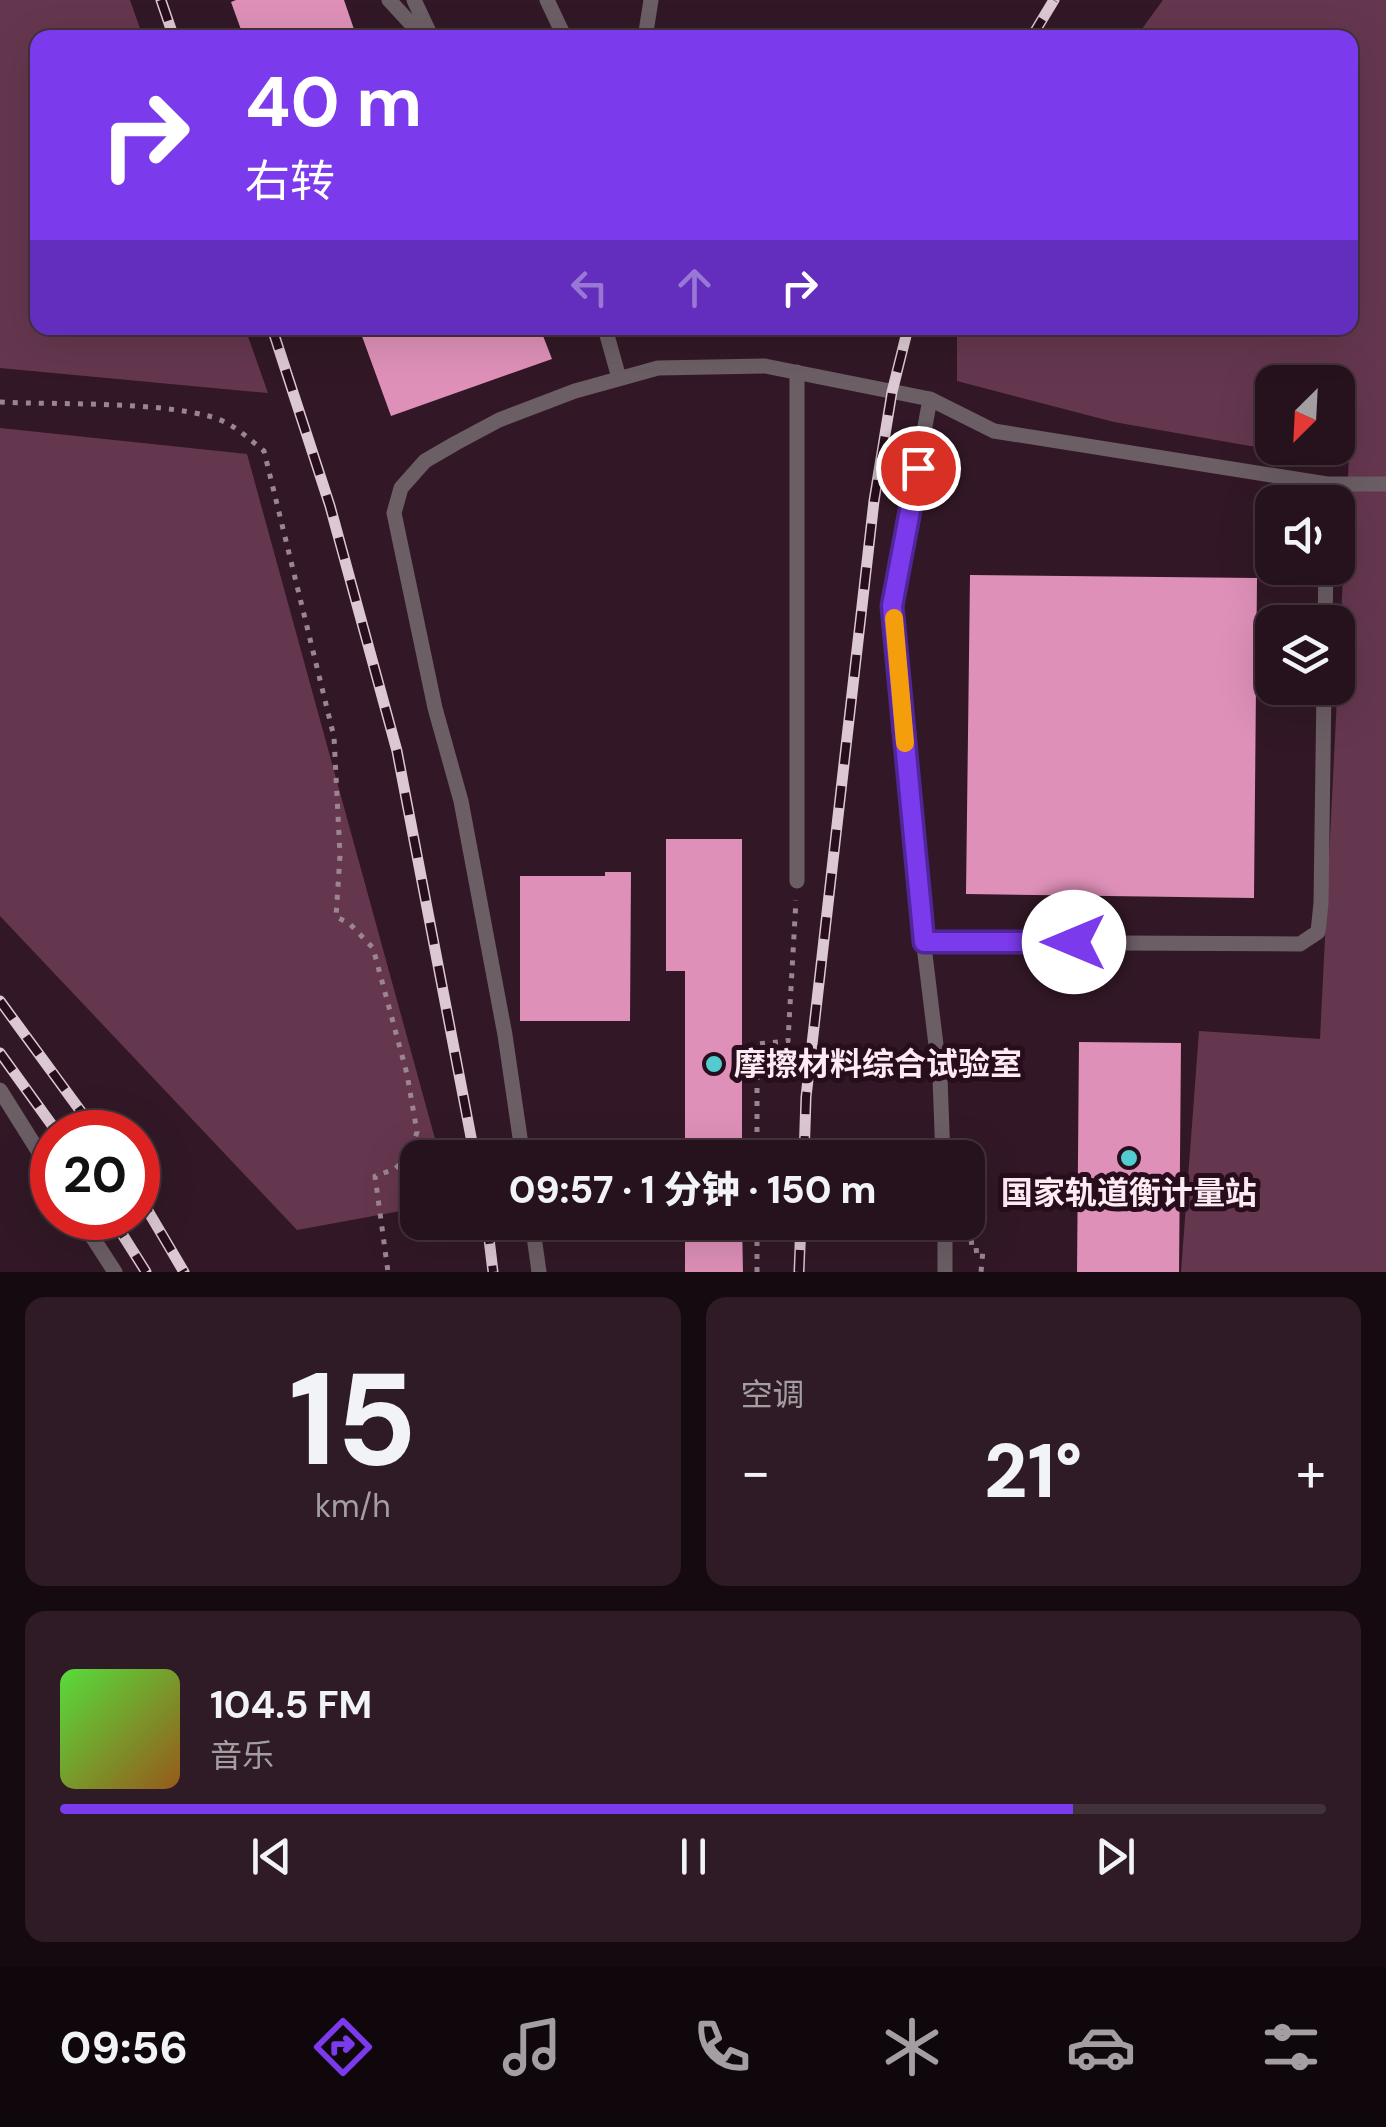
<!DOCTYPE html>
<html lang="zh">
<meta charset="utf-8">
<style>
body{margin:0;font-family:"DM Sans","Noto Sans SC",sans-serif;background:#2e1b25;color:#f1f3f6;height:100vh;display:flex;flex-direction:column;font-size:38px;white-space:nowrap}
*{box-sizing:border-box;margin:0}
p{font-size:32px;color:#a49ea3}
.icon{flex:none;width:55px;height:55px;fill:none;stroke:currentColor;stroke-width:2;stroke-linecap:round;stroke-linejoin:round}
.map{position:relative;height:1272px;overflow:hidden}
.panel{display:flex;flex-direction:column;gap:25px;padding:25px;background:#150a0f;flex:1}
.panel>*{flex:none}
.top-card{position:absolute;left:30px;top:30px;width:1328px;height:305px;border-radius:20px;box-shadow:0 10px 40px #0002,0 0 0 2px #42323b;background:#7c3aed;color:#fff;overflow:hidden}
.needle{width:65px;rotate:204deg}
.controls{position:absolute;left:1255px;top:365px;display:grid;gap:20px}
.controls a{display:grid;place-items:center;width:100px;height:100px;border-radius:20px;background:#26121c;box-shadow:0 10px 40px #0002,0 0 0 2px #42323b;font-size:50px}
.speed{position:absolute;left:30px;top:1110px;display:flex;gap:20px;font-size:50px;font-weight:700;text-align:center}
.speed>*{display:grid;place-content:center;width:130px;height:130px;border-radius:50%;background:#26121c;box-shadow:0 10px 40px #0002,0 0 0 2px #42323b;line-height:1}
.speed .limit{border:15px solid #d22;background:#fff;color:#111}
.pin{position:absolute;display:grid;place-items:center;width:85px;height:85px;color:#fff;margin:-42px;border:5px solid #fff;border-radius:50%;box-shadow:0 2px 10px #0007}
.me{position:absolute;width:110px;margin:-55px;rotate:270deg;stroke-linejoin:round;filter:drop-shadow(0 0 8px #0008)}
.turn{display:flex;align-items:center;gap:35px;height:210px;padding:0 50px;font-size:45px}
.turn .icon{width:130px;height:130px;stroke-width:2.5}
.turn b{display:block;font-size:70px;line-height:85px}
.lanes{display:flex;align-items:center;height:95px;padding:0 50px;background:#0003;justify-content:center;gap:50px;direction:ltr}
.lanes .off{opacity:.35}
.big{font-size:75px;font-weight:800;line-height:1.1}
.panel .widget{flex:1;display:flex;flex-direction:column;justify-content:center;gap:15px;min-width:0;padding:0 35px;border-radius:20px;background:#2e1b25}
.panel .dial{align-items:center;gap:0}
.dial b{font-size:130px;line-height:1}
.song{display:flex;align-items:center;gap:30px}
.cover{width:120px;height:120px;border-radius:15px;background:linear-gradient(135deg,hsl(110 70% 55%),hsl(30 70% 35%))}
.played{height:10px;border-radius:5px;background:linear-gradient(90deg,#7c3aed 80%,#42323b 80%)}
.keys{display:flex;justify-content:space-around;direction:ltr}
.heat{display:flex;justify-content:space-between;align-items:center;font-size:55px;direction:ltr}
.panel .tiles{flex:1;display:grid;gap:25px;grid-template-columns:1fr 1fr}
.widget:last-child{grid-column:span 2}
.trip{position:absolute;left:400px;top:1140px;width:585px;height:100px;border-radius:20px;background:#26121c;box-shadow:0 10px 40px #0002,0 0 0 2px #42323b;font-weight:800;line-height:100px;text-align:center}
.dock{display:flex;height:160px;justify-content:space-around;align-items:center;background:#0f070b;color:#a49ea3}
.dock .icon{width:70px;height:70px}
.dock .selected{color:#7c3aed}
.dock b{font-size:45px;color:#f1f3f6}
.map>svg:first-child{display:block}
</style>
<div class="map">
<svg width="1386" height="1272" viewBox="0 0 1386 1272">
<rect width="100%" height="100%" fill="#321826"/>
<path fill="#65374f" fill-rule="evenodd" d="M0 0H130L143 37 38 38V328H245L268 393 0 368Z
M1163 0H1386V1272H1181L1199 1031 1320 1039 1349 456 1250 446 1114 422 957 381V328H1350V38L1136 37ZM1272 382H1338V448H1272Z
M0 428 247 454 440 1157 418 1158 417 1208 297 1230 0 916Z"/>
<path fill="#de90b8" d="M236 0H344L357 38H244L231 2Z
M359 328H540L552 359 391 416Z
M970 575 1257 578 1254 898 966 894Z
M666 839H742V1158H685V971H666Z
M605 872H631L630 1021H520V876H605Z
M1079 1042 1181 1043 1179 1272H1077Z
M685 1222H742L743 1272H685Z"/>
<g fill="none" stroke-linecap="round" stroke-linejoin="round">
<path stroke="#9b8590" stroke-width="5" stroke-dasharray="5 8" stroke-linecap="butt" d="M0 402C62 405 154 401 212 417 233 423 248 438 264 451L334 737 340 855 336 917 349 923 373 948 407 1074 417 1132 410 1154 395 1169 375 1176 388 1272
M757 1158V1044L788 1041 796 900
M968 1188 972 1251 983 1250 981 1272
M757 1272V1222"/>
<path stroke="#6c5e65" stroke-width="15" d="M389 0 424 38
M414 0 430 34
M547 0 565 38
M645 38 651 0
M605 328 619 378
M930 399 892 606 912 847 940 1078 943 1158
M1325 622 1326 568
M797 881V372
M924 942 1300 944 1318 932 1321 903 1324 688
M0 1090 52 1173
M523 1158 505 1035 461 801 435 708 394 513 401 488 425 461 456 443 499 420 575 391 658 368 765 366 930 399 994 431 1327 484H1386
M80 1218 115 1272
M532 1222 539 1272
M945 1272V1222"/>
<defs>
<path id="rail" d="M161 0 174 38
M1031 38 1054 0
M272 328 330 506 397 751 475 1158
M0 1001 96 1132
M0 1053 57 1132
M804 1158 806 1097 874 501 892 392 908 328
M138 1194 184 1272
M112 1218 146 1272
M487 1222 493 1272
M799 1272 801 1222"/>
</defs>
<use href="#rail" stroke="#dcc8d2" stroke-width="11"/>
<use href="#rail" stroke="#280e1c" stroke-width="8" stroke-dasharray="22" stroke-linecap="butt"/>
</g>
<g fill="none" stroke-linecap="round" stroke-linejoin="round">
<defs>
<path id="route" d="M918 468 892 606 924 942H1074"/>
</defs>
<use href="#route" stroke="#51269a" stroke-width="25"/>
<use href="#route" stroke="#7c3aed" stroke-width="18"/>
<path stroke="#f59e0b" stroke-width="18" d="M894 618 905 743"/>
</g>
<g fill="#52ccd0" stroke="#280e1c" stroke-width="4">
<circle cx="714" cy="1064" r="10"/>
<circle cx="1129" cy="1158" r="10"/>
</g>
<g text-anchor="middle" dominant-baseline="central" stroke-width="10" stroke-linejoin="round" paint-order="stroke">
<g font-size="32" font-weight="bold" fill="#fdeaf3" stroke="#280e1c" text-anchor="start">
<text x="734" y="1064">摩擦材料综合试验室</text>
<text x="1129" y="1193" text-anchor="middle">国家轨道衡计量站</text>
</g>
</g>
</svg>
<div class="controls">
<a><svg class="needle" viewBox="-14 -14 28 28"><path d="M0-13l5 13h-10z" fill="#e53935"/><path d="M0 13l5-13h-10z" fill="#a49ea3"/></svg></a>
<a><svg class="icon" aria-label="sound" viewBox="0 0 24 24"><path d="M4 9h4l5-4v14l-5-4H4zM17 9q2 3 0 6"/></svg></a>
<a><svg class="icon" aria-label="layers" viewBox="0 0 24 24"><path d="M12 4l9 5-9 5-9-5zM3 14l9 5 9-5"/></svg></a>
</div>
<div class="speed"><div class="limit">20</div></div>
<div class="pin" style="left:918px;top:468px;background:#d93025"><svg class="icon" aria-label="arrive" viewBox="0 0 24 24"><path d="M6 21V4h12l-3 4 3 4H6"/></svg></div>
<svg class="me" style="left:1074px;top:942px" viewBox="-20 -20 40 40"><circle r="19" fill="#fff"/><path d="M0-13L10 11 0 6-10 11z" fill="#7c3aed"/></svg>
<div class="trip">09:57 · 1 分钟 · 150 m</div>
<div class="top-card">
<div class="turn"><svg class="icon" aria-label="right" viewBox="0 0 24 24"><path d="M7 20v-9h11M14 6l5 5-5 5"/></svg><div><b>40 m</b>右转</div></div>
<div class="lanes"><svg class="icon off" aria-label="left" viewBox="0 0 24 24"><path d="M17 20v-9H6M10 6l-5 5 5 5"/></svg><svg class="icon off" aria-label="ahead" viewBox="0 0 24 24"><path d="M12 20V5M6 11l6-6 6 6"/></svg><svg class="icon" aria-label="right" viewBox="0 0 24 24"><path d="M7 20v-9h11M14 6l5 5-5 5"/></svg></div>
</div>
</div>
<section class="panel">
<div class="tiles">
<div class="widget dial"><b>15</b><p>km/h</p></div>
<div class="widget"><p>空调</p>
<div class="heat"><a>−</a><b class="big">21°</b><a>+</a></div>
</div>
<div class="widget">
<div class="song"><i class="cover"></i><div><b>104.5 FM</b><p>音乐</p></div></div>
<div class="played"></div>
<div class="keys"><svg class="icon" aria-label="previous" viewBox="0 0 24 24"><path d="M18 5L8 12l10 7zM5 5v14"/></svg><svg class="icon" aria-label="pause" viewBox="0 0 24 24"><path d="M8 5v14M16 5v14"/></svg><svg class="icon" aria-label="next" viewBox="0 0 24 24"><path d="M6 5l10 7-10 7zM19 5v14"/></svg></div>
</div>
</div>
</section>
<nav class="dock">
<b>09:56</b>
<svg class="icon selected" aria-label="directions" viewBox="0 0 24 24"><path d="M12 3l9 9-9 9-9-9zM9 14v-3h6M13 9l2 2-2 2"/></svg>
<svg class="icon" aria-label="music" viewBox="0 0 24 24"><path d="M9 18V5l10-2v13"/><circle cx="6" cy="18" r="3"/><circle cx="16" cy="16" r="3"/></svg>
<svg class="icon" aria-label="phone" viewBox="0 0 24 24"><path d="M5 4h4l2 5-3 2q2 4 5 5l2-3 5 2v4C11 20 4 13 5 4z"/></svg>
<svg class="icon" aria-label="climate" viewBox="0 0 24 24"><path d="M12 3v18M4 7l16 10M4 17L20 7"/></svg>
<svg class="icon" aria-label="car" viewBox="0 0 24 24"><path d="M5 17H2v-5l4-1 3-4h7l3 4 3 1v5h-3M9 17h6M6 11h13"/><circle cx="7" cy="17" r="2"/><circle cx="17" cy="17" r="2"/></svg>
<svg class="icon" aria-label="filters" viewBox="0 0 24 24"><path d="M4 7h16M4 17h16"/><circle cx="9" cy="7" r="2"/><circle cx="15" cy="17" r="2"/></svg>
</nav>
